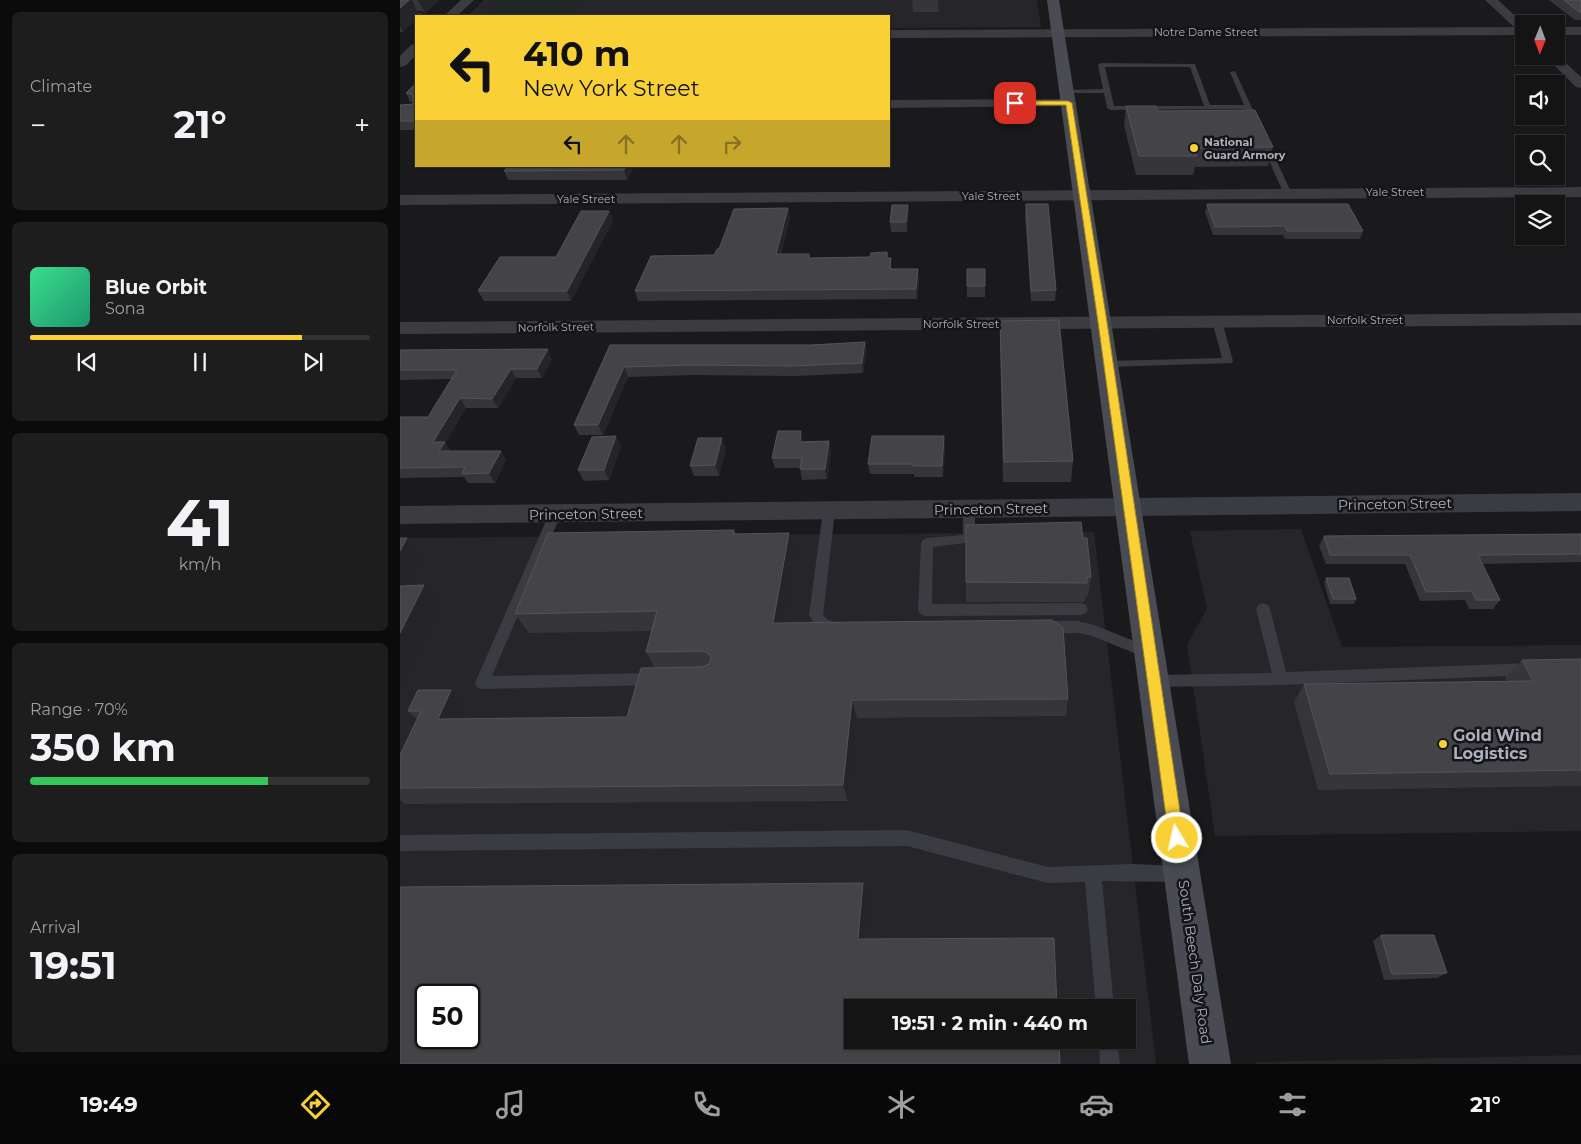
<!DOCTYPE html>
<meta charset="utf-8">
<style>
body{margin:0;font-family:Montserrat,sans-serif;background:#1d1d1e;color:#f1f3f6;height:100vh;display:flex;flex-direction:column;font-size:19px;white-space:nowrap}
*{box-sizing:border-box;margin:0}
p{font-size:16px;color:#9d9ea0}
.icon{flex:none;width:28px;height:28px;fill:none;stroke:currentColor;stroke-width:2;stroke-linecap:round;stroke-linejoin:round}
.map{position:relative;flex:1;overflow:hidden}
.drawer{display:flex;flex-direction:column;gap:12px;padding:12px;background:#0b0b0c;width:400px}
.drawer>*{flex:none}
.hud{position:absolute;left:15px;top:15px;width:475px;height:152px;border-radius:0px;box-shadow:0 1px 4px #0004,0 0 0 1px #333334;background:#f9d136;color:#111;overflow:hidden}
.needle{width:32px;rotate:181deg}
.buttons{position:absolute;left:1115px;top:15px;display:grid;gap:10px}
.buttons a{display:grid;place-items:center;width:50px;height:50px;border-radius:0px;background:#141415;box-shadow:0 1px 4px #0004,0 0 0 1px #333334;font-size:25px}
.speed{position:absolute;left:15px;top:984px;display:flex;gap:10px;font-size:25px;font-weight:700;text-align:center}
.speed>*{display:grid;place-content:center;width:65px;height:65px;border-radius:50%;background:#141415;box-shadow:0 1px 4px #0004,0 0 0 1px #333334;line-height:1}
.speed .limit{border:2px solid #111;border-radius:8px;background:#fff;color:#111}
.pin{position:absolute;display:grid;place-items:center;width:42px;height:42px;color:#fff;margin:-21px;border-radius:10px;box-shadow:0 2px 8px #0006}
.me{position:absolute;width:55px;margin:-28px;rotate:351deg;stroke-linejoin:round;filter:drop-shadow(0 0 4px #0008)}
.turn{display:flex;align-items:center;gap:18px;height:105px;padding:0 25px;font-size:22px}
.turn .icon{width:65px;height:65px;stroke-width:2.5}
.turn b{display:block;font-size:35px;line-height:42px}
.lanes{display:flex;align-items:center;height:48px;padding:0 25px;background:#0003;justify-content:center;gap:25px;direction:ltr}
.lanes .off{opacity:.35}
.big{font-size:38px;font-weight:700;line-height:1.1}
.drawer .card{flex:1;display:flex;flex-direction:column;justify-content:center;gap:8px;min-width:0;padding:0 18px;border-radius:8px;background:#1d1d1e}
.drawer .dial{align-items:center;gap:0}
.dial b{font-size:65px;line-height:1}
.song{display:flex;align-items:center;gap:15px}
.cover{width:60px;height:60px;border-radius:8px;background:linear-gradient(135deg,hsl(150 70% 55%),hsl(160 70% 35%))}
.played{height:5px;border-radius:2px;background:linear-gradient(90deg,#f9d136 80%,#333334 80%)}
.keys{display:flex;justify-content:space-around;direction:ltr}
.heat{display:flex;justify-content:space-between;align-items:center;font-size:28px;direction:ltr}
.charge{height:8px;border-radius:4px;background:linear-gradient(90deg,#34c759 70%,#333334 0)}
.trip{position:absolute;left:444px;top:999px;width:292px;height:50px;border-radius:0px;background:#141415;box-shadow:0 1px 4px #0004,0 0 0 1px #333334;font-weight:700;line-height:50px;text-align:center}
.menu{display:flex;height:80px;justify-content:space-around;align-items:center;background:#080808;color:#9d9ea0}
.menu .icon{width:35px;height:35px}
.menu .selected{color:#f9d136}
.menu b{font-size:22px;color:#f1f3f6}
main{display:flex;flex:1;min-height:0}
.map>svg:first-child{display:block}
</style>
<main>
<section class="drawer">
<div class="card"><p>Climate</p>
<div class="heat"><a>−</a><b class="big">21°</b><a>+</a></div>
</div>
<div class="card">
<div class="song"><i class="cover"></i><div><b>Blue Orbit</b><p>Sona</p></div></div>
<div class="played"></div>
<div class="keys"><svg class="icon" aria-label="previous" viewBox="0 0 24 24"><path d="M18 5L8 12l10 7zM5 5v14"/></svg><svg class="icon" aria-label="pause" viewBox="0 0 24 24"><path d="M8 5v14M16 5v14"/></svg><svg class="icon" aria-label="next" viewBox="0 0 24 24"><path d="M6 5l10 7-10 7zM19 5v14"/></svg></div>
</div>
<div class="card dial"><b>41</b><p>km/h</p></div>
<div class="card"><p>Range · 70%</p><b class="big">350 km</b><div class="charge"></div></div>
<div class="card"><p>Arrival</p><b class="big">19:51</b></div>
</section>
<div class="map">
<svg width="1181" height="1064" viewBox="0 0 1181 1064">
<rect width="100%" height="100%" fill="#1a1a1c"/>
<path fill="#26262a" fill-rule="evenodd" d="M84 0H637L641 27 489 28V16H68Z
M901 529 942 647 1181 645V831L815 836 787 644 807 609 790 531Z
M694 532 756 1064H0V538ZM26 995H69V1038H26ZM452 1008H728V1040H452Z
M1181 1055V1064H856L855 1062Z"/>
<path fill="#1f2822" d="M99 0H181L171 12H87Z"/>
<g fill="none" stroke-linecap="round" stroke-linejoin="round">
<path fill="#3b3b42" fill-rule="evenodd" d="M0 13H21L24 15 0 17Z
M701 63 795 64 810 105H844L830 72 835 71 891 192 887 194 883 192 846 109 711 110 707 108 704 93H665V91L667 90 703 89 698 65ZM705 67H790L804 106H714Z
M817 318 822 321 833 361 832 363 708 367 703 364 708 361 822 358 812 321Z
M569 504 573 506 575 509V539L573 542 533 547 532 604 681 603 686 605 688 609 686 613 681 615 525 616 520 614 518 610 521 543 523 540 527 538 563 535V509L565 506Z
M429 506 433 508 435 511 423 615 428 620 439 623 441 627 439 631 428 632 416 627 409 615 423 511 425 508Z
M155 509 159 511 161 514 92 676 255 673 260 675 262 679 260 683 255 685 82 689 77 687 75 683 149 514 151 511Z
M863 603 868 605 870 609 886 672 1131 663 1136 665 1138 669 1136 673 1131 675 881 685 754 687 749 685 747 681 749 677 754 675 872 673 856 609 858 605Z
M646 621H678L694 625 754 649 756 653 754 657 749 659 692 636 678 633H646L641 631 639 627 641 623Z
M507 830 648 867 733 864 780 866 786 868 788 874 786 880 780 882 702 881 714 1008H696L685 882 648 883 507 846 0 851V835Z
M699 1040H717L720 1064H700Z"/>
<path fill="#3b3b42" fill-rule="evenodd" d="M61 0H74L57 16H44Z
M1085 0H1098L1124 24V35L489 38V30L1114 27Z
M1156 27H1181V35H1156Z
M16 44V55L5 66 0 67V56L11 45Z
M1156 54 1181 77V88L1176 87 1145 56H1156Z
M669 99 674 100 676 103 674 106 489 108V100Z
M1181 187V197L0 205V195Z
M1181 313V325L0 334V322Z
M1181 493V511L0 524V506Z"/>
<path fill="#494a52" fill-rule="evenodd" d="M647 0H659L831 1064H789Z"/>
</g>
<path fill="#36363a" d="M0 0H39L25 13 21 11H17L19 16H16L3 32H0Z
M512 0H540L539 12H513Z
M1149 0H1181V20H1175Z
M16 83V130H0V105L13 104V102H10L6 93Z
M726 106 758 111 873 147 868 166 795 167 793 175H736L724 125Z
M108 166H234L227 180H108L104 171Z
M626 204 656 290 655 301H631L625 214Z
M807 204 963 231 960 239H885L883 235H813L805 212Z
M508 205 509 215 507 232H491L490 222Z
M388 208 390 218 381 254 410 258 470 257 487 252 488 258 492 269 519 279 517 299 238 301 235 291 314 255 319 249Z
M209 211 213 221 171 301H84L78 291 156 257Z
M585 269V297H567V286Z
M600 321 673 461 671 482H603L600 341Z
M465 342 466 352 463 373 396 376 294 375 228 377 203 435H179L174 425 210 345H411Z
M0 350 152 359 142 378H116L98 408H66L45 443 51 451H101L106 460 95 483H68L64 477 0 478V417H28L51 379 0 380Z
M216 436 221 447 209 480 184 481 178 470Z
M544 436 545 447 543 477H514V474H470L468 464Z
M429 441 431 452 427 479 402 480 400 468H375L372 458 404 442Z
M326 449 319 476H294L290 466Z
M334 530 336 534 395 553 383 623 668 699 666 716 457 718 448 801 5 804 0 800V755L17 719 8 711 51 690 68 707 63 719 227 717 255 668 246 652 252 631 129 633 115 614Z
M1181 534V562L1082 564 1100 600 1093 609H1069L1065 600 1020 601 1005 564H926L919 546 924 536Z
M683 538 691 577 688 596 685 597 684 602H566V582Z
M926 578 956 599 954 604H930L924 583Z
M1181 659V786L918 790 894 702 904 684 1107 681 1105 678 1122 660Z
M981 935 1047 973 1037 978 984 980 973 941Z"/>
<path fill="#252528" d="M9 0H12L19 16H16V20L3 32 0 26V8Z
M18 0H39L25 13Z
M538 0H540L539 12Z
M226 166H234L227 180 224 170Z
M508 205 509 215 507 232 506 222Z
M388 208 390 218 378 264 376 254Z
M209 211 213 221 171 301 167 291Z
M518 269 519 279 517 299 516 289Z
M465 342 466 352 463 373 462 363Z
M148 349 152 359 142 378 137 369Z
M224 367 228 377 203 435 198 425Z
M111 369 116 378 98 408 92 399Z
M60 398 66 408 45 443 51 452 46 461 33 442Z
M401 431 404 442H400Z
M216 436 221 447 209 480 204 470Z
M544 436 545 447 543 477 542 466Z
M322 438 326 449 319 476 315 465Z
M429 441 431 452 427 479 425 469Z
M101 451 106 460 95 483 89 473Z
M389 533 395 553 380 642 373 623Z
M7 538 24 558 0 602V551Z
M24 585 41 605 0 689V633Z
M51 690 68 707 56 736 38 719Z
M452 700 457 718 448 801 443 785Z
M463 883 467 896 463 951 458 939Z"/>
<path fill="#434348" stroke="#53545a" fill-rule="evenodd" d="M0 0H9L0 8Z
M1164 0H1181V12H1179Z
M16 83V121H0V105L13 104V94L6 93Z
M726 106H756L758 111 855 110 873 147 794 148 797 156H739Z
M108 166H226L224 170 104 171Z
M626 204H648L656 290 631 291Z
M807 204H948L963 231H887L885 226 815 227Z
M492 205H508L506 222H490Z
M388 208 376 254H409V258L470 257 471 253 487 252V258H491L490 269H518L516 289 235 291 251 256 314 255 317 249H319L334 209Z
M181 211H209L167 291H78L100 257H156Z
M567 269H585V286H567Z
M659 320 673 461 604 462 600 321Z
M465 342 462 363 394 366 291 365 224 367 198 425H174L210 345H411Z
M148 349 137 369H111L92 399 60 398 33 442H45L39 451H101L89 473 62 474 65 467 0 468V417H28L57 370H0V350Z
M378 431H401L400 442 429 441 425 469H400L402 458H372Z
M216 436 204 470H178L192 437Z
M472 436H544L542 466H513V464H468Z
M298 438H322L315 465 290 466Z
M681 522 683 538H687L691 577H687V583L566 582V525Z
M334 530 333 534 389 533 373 623 652 620 663 628 668 699 452 700 443 785 0 788V755L21 711H8L18 690H51L38 719 227 717 241 668 302 667 309 664 311 658 308 653 303 651 246 652 257 611 115 614 148 533Z
M1181 534V554L1078 555 1100 600H1076L1072 591 1026 592 1010 555H930L924 536Z
M0 538H7L0 551Z
M926 578H949L956 599H933Z
M24 585 0 633V586Z
M1181 659V770L930 774 904 684 1133 681 1122 660Z
M463 883 458 939 654 938 657 1008H452V1040H659L660 1064H0V887ZM26 995H69V1038H26Z
M981 935H1034L1047 973 992 974Z"/>
<path fill="#f9d136" stroke="#a28823" d="M615 101H668L672 103 707 322 784 838 782 843 777 845 771 843 769 838 698 322 666 105H613V102Z"/>
<g fill="#f9d136" stroke="#151518" stroke-width="2">
<circle cx="794" cy="148" r="5"/>
<circle cx="1043" cy="744" r="5"/>
</g>
<g text-anchor="middle" dominant-baseline="central" stroke-width="5" stroke-linejoin="round" paint-order="stroke">
<g font-size="11" fill="#acafbc" stroke="#151518">
<text x="806" y="32">Notre Dame Street</text>
<text x="995" y="192">Yale Street</text>
<text x="591" y="196">Yale Street</text>
<text x="186" y="199">Yale Street</text>
<text x="965" y="320">Norfolk Street</text>
<text x="561" y="324">Norfolk Street</text>
<text transform="translate(156 327) rotate(-1)">Norfolk Street</text>
</g>
<g font-size="11" font-weight="bold" fill="#acafbc" stroke="#151518" text-anchor="start">
<text x="804" y="142">National<tspan x="804" dy="13">Guard Armory</tspan></text>
</g>
<g font-size="14" fill="#acafbc" stroke="#151518">
<text transform="translate(995 504) rotate(-1)">Princeton Street</text>
<text transform="translate(591 509) rotate(-1)">Princeton Street</text>
<text transform="translate(186 514) rotate(-1)">Princeton Street</text>
<text transform="translate(795 962) rotate(82)">South Beech Daly Road</text>
</g>
<g font-size="16" font-weight="bold" fill="#acafbc" stroke="#151518" text-anchor="start">
<text x="1053" y="735">Gold Wind<tspan x="1053" dy="18">Logistics</tspan></text>
</g>
</g>
</svg>
<div class="buttons">
<a><svg class="needle" viewBox="-14 -14 28 28"><path d="M0-13l5 13h-10z" fill="#e53935"/><path d="M0 13l5-13h-10z" fill="#9d9ea0"/></svg></a>
<a><svg class="icon" aria-label="sound" viewBox="0 0 24 24"><path d="M4 9h4l5-4v14l-5-4H4zM17 9q2 3 0 6"/></svg></a>
<a><svg class="icon" aria-label="search" viewBox="0 0 24 24"><circle cx="10" cy="10" r="6"/><path d="M15 15l6 6"/></svg></a>
<a><svg class="icon" aria-label="layers" viewBox="0 0 24 24"><path d="M12 4l9 5-9 5-9-5zM3 14l9 5 9-5"/></svg></a>
</div>
<div class="speed"><div class="limit">50</div></div>
<div class="pin" style="left:615px;top:103px;background:#d93025"><svg class="icon" aria-label="arrive" viewBox="0 0 24 24"><path d="M6 21V4h12l-3 4 3 4H6"/></svg></div>
<svg class="me" style="left:777px;top:838px" viewBox="-20 -20 40 40"><circle r="17" fill="#f9d136" stroke="#fff" stroke-width="3"/><path d="M0-11L8 9 0 5-8 9z" fill="#fff"/></svg>
<div class="trip">19:51 · 2 min · 440 m</div>
<div class="hud">
<div class="turn"><svg class="icon" aria-label="left" viewBox="0 0 24 24"><path d="M17 20v-9H6M10 6l-5 5 5 5"/></svg><div><b>410 m</b>New York Street</div></div>
<div class="lanes"><svg class="icon" aria-label="left" viewBox="0 0 24 24"><path d="M17 20v-9H6M10 6l-5 5 5 5"/></svg><svg class="icon off" aria-label="ahead" viewBox="0 0 24 24"><path d="M12 20V5M6 11l6-6 6 6"/></svg><svg class="icon off" aria-label="ahead" viewBox="0 0 24 24"><path d="M12 20V5M6 11l6-6 6 6"/></svg><svg class="icon off" aria-label="right" viewBox="0 0 24 24"><path d="M7 20v-9h11M14 6l5 5-5 5"/></svg></div>
</div>
</div>
</main>
<nav class="menu">
<b>19:49</b>
<svg class="icon selected" aria-label="directions" viewBox="0 0 24 24"><path d="M12 3l9 9-9 9-9-9zM9 14v-3h6M13 9l2 2-2 2"/></svg>
<svg class="icon" aria-label="music" viewBox="0 0 24 24"><path d="M9 18V5l10-2v13"/><circle cx="6" cy="18" r="3"/><circle cx="16" cy="16" r="3"/></svg>
<svg class="icon" aria-label="phone" viewBox="0 0 24 24"><path d="M5 4h4l2 5-3 2q2 4 5 5l2-3 5 2v4C11 20 4 13 5 4z"/></svg>
<svg class="icon" aria-label="climate" viewBox="0 0 24 24"><path d="M12 3v18M4 7l16 10M4 17L20 7"/></svg>
<svg class="icon" aria-label="car" viewBox="0 0 24 24"><path d="M5 17H2v-5l4-1 3-4h7l3 4 3 1v5h-3M9 17h6M6 11h13"/><circle cx="7" cy="17" r="2"/><circle cx="17" cy="17" r="2"/></svg>
<svg class="icon" aria-label="filters" viewBox="0 0 24 24"><path d="M4 7h16M4 17h16"/><circle cx="9" cy="7" r="2"/><circle cx="15" cy="17" r="2"/></svg>
<b>21°</b>
</nav>
